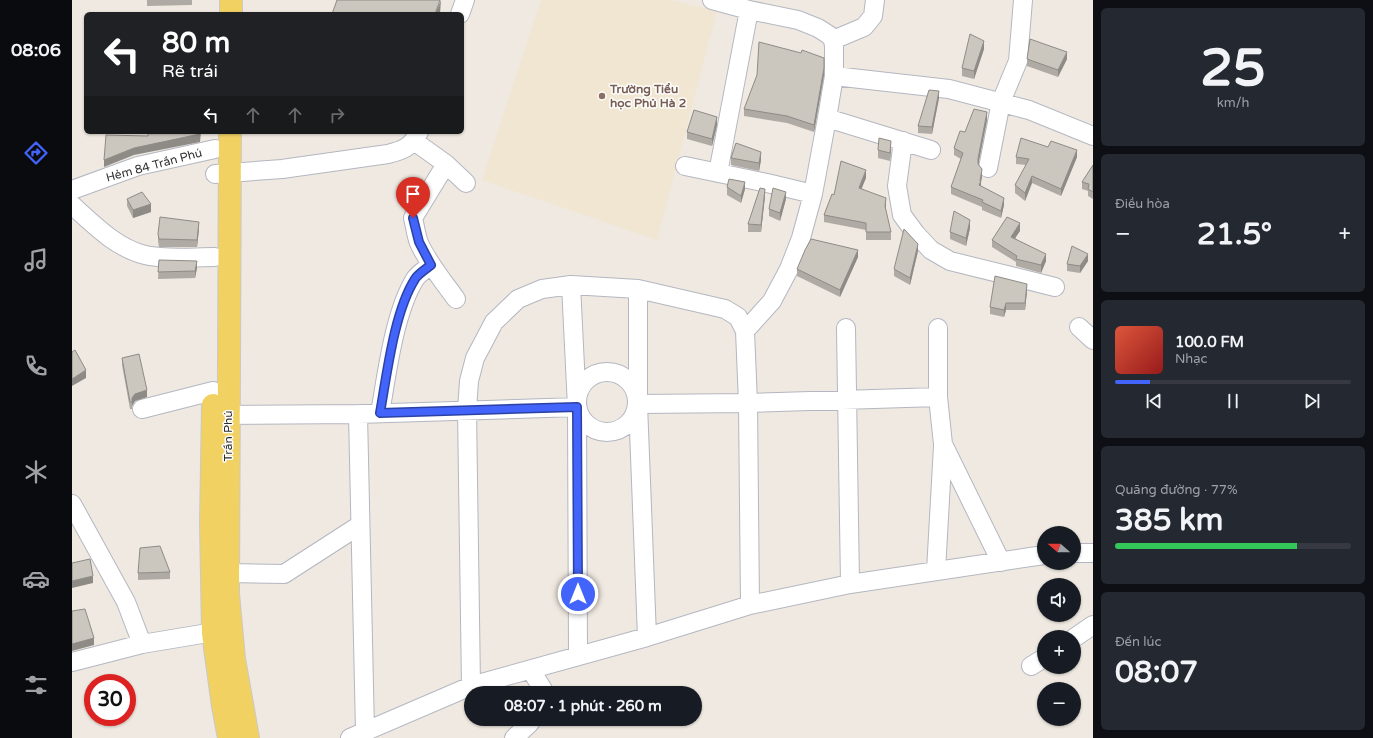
<!DOCTYPE html>
<html lang="vi">
<meta charset="utf-8">
<style>
body{margin:0;font-family:"Varela Round",sans-serif;background:#242831;color:#f1f3f6;height:100vh;display:flex;flex-direction:column;font-size:15px;white-space:nowrap}
*{box-sizing:border-box;margin:0}
p{font-size:13px;color:#9ea1a6}
.icon{flex:none;width:22px;height:22px;fill:none;stroke:currentColor;stroke-width:2;stroke-linecap:round;stroke-linejoin:round}
.map{position:relative;flex:1;overflow:hidden}
.sheet{display:flex;flex-direction:column;gap:8px;padding:8px;background:#0d0f14;width:280px}
.sheet>*{flex:none}
.hud{position:absolute;left:12px;top:12px;width:380px;height:122px;border-radius:6px;box-shadow:0 1px 3px #0004;background:#202124;color:#fff;overflow:hidden}
.needle{width:26px;rotate:290deg}
.buttons{position:absolute;left:965px;top:526px;display:grid;gap:8px}
.buttons a{display:grid;place-items:center;width:44px;height:44px;border-radius:50%;background:#171b24;box-shadow:0 1px 3px #0004;font-size:20px}
.speed{position:absolute;left:12px;top:674px;display:flex;gap:8px;font-size:20px;font-weight:700;text-align:center}
.speed>*{display:grid;place-content:center;width:52px;height:52px;border-radius:50%;background:#171b24;box-shadow:0 1px 3px #0004;line-height:1}
.speed .limit{border:6px solid #d22;background:#fff;color:#111}
.pin{position:absolute;display:grid;place-items:center;width:34px;height:34px;color:#fff;margin:-41px -17px;border-radius:50% 50% 50% 0;rotate:-45deg;box-shadow:0 0 4px #0007}
.pin .icon{rotate:45deg}
.me{position:absolute;width:44px;margin:-22px;rotate:0deg;stroke-linejoin:round;filter:drop-shadow(0 0 3px #0008)}
.turn{display:flex;align-items:center;gap:14px;height:84px;padding:0 12px;font-size:18px}
.turn .icon{width:52px;height:52px;stroke-width:2.5}
.turn b{display:block;font-size:28px;line-height:34px}
.lanes{display:flex;align-items:center;height:38px;padding:0 12px;background:#0003;justify-content:center;gap:20px;direction:ltr}
.lanes .off{opacity:.35}
.big{font-size:30px;font-weight:800;line-height:1.1}
.sheet .widget{flex:1;display:flex;flex-direction:column;justify-content:center;gap:6px;min-width:0;padding:0 14px;border-radius:6px;background:#242831}
.sheet .dial{align-items:center;gap:0}
.dial b{font-size:52px;line-height:1}
.song{display:flex;align-items:center;gap:12px}
.cover{width:48px;height:48px;border-radius:6px;background:linear-gradient(135deg,hsl(10 70% 55%),hsl(0 70% 35%))}
.played{height:4px;border-radius:2px;background:linear-gradient(90deg,#4264fb 15%,#363941 15%)}
.keys{display:flex;justify-content:space-around;direction:ltr}
.heat{display:flex;justify-content:space-between;align-items:center;font-size:22px;direction:ltr}
.charge{height:6px;border-radius:3px;background:linear-gradient(90deg,#34c759 77%,#363941 0)}
.trip{position:absolute;left:392px;top:686px;width:238px;height:40px;border-radius:20px;background:#171b24;box-shadow:0 1px 3px #0004;font-weight:800;line-height:40px;text-align:center}
main{display:flex;flex:1;min-height:0}
.tabs{display:flex;flex-direction:column;width:72px;justify-content:space-around;align-items:center;background:#090b0e;color:#9ea1a6}
.tabs .icon{width:28px;height:28px}
.tabs .selected{color:#4264fb}
.tabs b{font-size:18px;color:#f1f3f6}
.map>svg:first-child{display:block}
</style>
<main>
<nav class="tabs">
<b>08:06</b>
<svg class="icon selected" aria-label="directions" viewBox="0 0 24 24"><path d="M12 3l9 9-9 9-9-9zM9 14v-3h6M13 9l2 2-2 2"/></svg>
<svg class="icon" aria-label="music" viewBox="0 0 24 24"><path d="M9 18V5l10-2v13"/><circle cx="6" cy="18" r="3"/><circle cx="16" cy="16" r="3"/></svg>
<svg class="icon" aria-label="phone" viewBox="0 0 24 24"><path d="M5 4h4l2 5-3 2q2 4 5 5l2-3 5 2v4C11 20 4 13 5 4z"/></svg>
<svg class="icon" aria-label="climate" viewBox="0 0 24 24"><path d="M12 3v18M4 7l16 10M4 17L20 7"/></svg>
<svg class="icon" aria-label="car" viewBox="0 0 24 24"><path d="M5 17H2v-5l4-1 3-4h7l3 4 3 1v5h-3M9 17h6M6 11h13"/><circle cx="7" cy="17" r="2"/><circle cx="17" cy="17" r="2"/></svg>
<svg class="icon" aria-label="filters" viewBox="0 0 24 24"><path d="M4 7h16M4 17h16"/><circle cx="9" cy="7" r="2"/><circle cx="15" cy="17" r="2"/></svg>
</nav>
<div class="map">
<svg width="1021" height="738" viewBox="0 0 1021 738">
<rect width="100%" height="100%" fill="#efe9e1"/>
<path fill="#f0e6d1" d="M469 0H598L645 11 585 240 410 180Z"/>
<g fill="none" stroke-linecap="round" stroke-linejoin="round">
<defs>
<path id="minor" d="M640 0 677 10 726 20 746 28 757 35 761 40 762 46V76L755 118 741 194 729 238 717 269 700 301 673 331
M388 14 393 0
M761 40 792 27 801 16 803 0
M762 76 877 89 957 110 1021 136
M755 118 859 150
M342 141 374 164 394 183
M831 141 825 186 830 215 844 234 859 250 878 261 983 287
M374 164 341 218C343 226 344 235 347 243 356 263 371 281 384 299
M613 166 695 183 741 194
M916 168 929 102 946 61 951 0
M646 173 677 10
M143 174 210 169 316 154C332 150 339 147 347 132
M0 190 66 166 143 149
M0 205C21 224 44 248 73 255 95 260 121 257 143 257
M499 285 505 407 506 656
M566 289V404L575 637
M1007 327 1021 340
M774 328 778 584
M866 328V397L871 444 929 562
M505 402a30 30 0 1 1 60 0a30 30 0 1 1-60 0Z
M566 404 676 403 866 397
M70 409 141 391
M308 413C315 374 322 313 343 279 346 274 354 269 359 265
M286 414 293 731
M144 415 286 414 505 407
M0 504 54 602 70 644
M1002 553H1021
M864 571 871 446
M155 573 212 574 288 525
M1002 638 1021 625
M0 662 70 644 154 630
M959 666 972 658
M459 670 473 693
M399 686 395 410 397 381 403 358 422 322 446 299 470 289 499 285 566 289 653 309 666 317 673 331 676 403 678 605
M278 738 399 686 575 637 678 605 778 584 972 555
M442 738 457 724 461 719"/>
<path id="major" d="M159 14V0
M158 132 156 594 162 659 176 738
M141 405 139 523 141 633 151 706 157 738"/>
</defs>
<use href="#minor" stroke="#b4b7c1" stroke-width="20"/>
<use href="#major" stroke="#c9c9c9" stroke-width="24"/>
<use href="#minor" stroke="#fff" stroke-width="18"/>
<use href="#major" stroke="#f2d163" stroke-width="22"/>
</g>
<path fill="#afaba4" d="M75 0H120V5L75 6Z
M912 49 902 79 890 76V68Z
M955 59H995L986 77 955 66Z
M752 75 742 132 715 123 672 116V109Z
M867 98 860 134 846 133V126Z
M915 120 906 164 910 177 909 181V186L932 205 929 218 910 210V207L879 194V187L889 159 882 155V148L893 132Z
M645 125 640 146 615 139V132Z
M819 149 818 161 806 158V150Z
M944 157H1005L989 196 960 183 953 201 943 193V185L954 165 944 164Z
M659 158 689 160 687 171 659 165Z
M1021 165V199L1016 196V191L1010 189V182Z
M794 178 789 188 814 205 813 209 819 232V240H794V230L752 222V215L762 195Z
M655 187 673 189 669 203 655 195Z
M693 196 689 232H676V224Z
M55 199 79 212 61 218 55 206Z
M714 199 708 221 697 216V209Z
M898 228 894 246 878 239V232Z
M127 229 125 247H87L86 241V234Z
M948 231 943 238 974 261 969 273 944 266V262L920 247V240Z
M846 251 838 285 822 276V269Z
M786 257 768 297 725 276V269Z
M87 260 125 268 123 278 86 279Z
M1016 261 1008 273 995 271V264Z
M955 291 953 310H934L932 317 918 314V307Z
M50 358 75 397 63 401 60 406V409H58L50 365Z
M98 572V579L66 580V573Z"/>
<path fill="#8e8b86" d="M369 0 368 14H363Z
M912 41V49L902 79V71Z
M995 52V59L986 77V70Z
M752 68V75L742 132V125Z
M867 91V98L860 134V127Z
M915 112V120L906 166V159Z
M645 117V125L640 146V139Z
M129 132 128 142 62 155 32 167V160L62 148Z
M819 141V149L818 161V153Z
M1005 150V157L989 196V189Z
M689 152V160L687 171V163Z
M910 169V177L909 182V181V189L907 192 908 181Z
M794 170V178L787 195V188Z
M960 176V183L953 201V193Z
M673 182V189L669 203V196Z
M693 189V196L689 232V225Z
M714 192V199L708 221V213Z
M814 198V205L813 213V206Z
M932 198V205L929 218V211Z
M79 204V212L61 218V210Z
M898 220V228L894 246V238Z
M127 222V229L125 247V240Z
M948 223V231L939 244V237Z
M846 244V251L838 285V278Z
M786 250V257L768 297V290Z
M974 254V261L969 273V265Z
M1016 254V261L1008 273V266Z
M125 261V268L123 278V271Z
M955 284V291L953 310V303Z
M934 303V310L932 317V310Z
M14 370V378L0 386V379Z
M75 390V397L63 401 60 406V409V398L63 394Z
M21 576V583L0 588V581Z
M22 638V645L0 651V644Z"/>
<path fill="#cbc7bf" stroke="#8e8b86" d="M265 0H368L363 14H260Z
M898 34 912 41 902 71 890 68Z
M958 39 995 52 986 70 955 59Z
M687 42 729 53 730 50 752 58V68L742 125 715 116 672 109 685 75Z
M857 90 867 91 860 127 846 126Z
M902 109 915 112 906 159V164L910 169 908 181H909L907 185 932 198 929 211 910 202 911 200 879 187 891 153 882 148 888 131 893 132Z
M622 110 645 117 640 139 615 132Z
M76 132H128V134L62 148 32 160 34 135 76 136Z
M807 138 819 141 818 153 806 150Z
M949 138 976 147 979 141 1005 150 989 189 960 176 953 193 943 185 957 159 944 157Z
M664 143 689 152 687 163 659 158Z
M769 161 794 170 787 188 814 198 813 206 819 232H794V223L752 215 760 194 762 195Z
M1021 165V192L1016 189 1017 184 1010 182Z
M657 179 673 182 669 196 655 187Z
M688 188 693 189 689 225 676 224Z
M701 188 714 192 708 213 697 209Z
M70 192 79 204 61 210 55 199Z
M882 211 898 220 894 238 878 232Z
M88 217 127 222 125 240 87 239 86 234Z
M935 217 948 223 939 237 974 254 969 265 944 259 945 256 920 240Z
M832 229 846 244 838 278 822 269Z
M739 239 786 250 768 290 725 269 733 250Z
M1000 246 1016 254 1008 266 995 264Z
M87 260 125 261 123 271 86 272Z
M923 276 955 284 953 303H934L932 310 918 307Z
M3 350 14 370 0 379V352Z
M67 354 75 390 63 394 60 398V402H58L50 358Z
M88 546 98 572 66 573 68 548Z
M18 559 21 576 0 581V563Z
M13 609 22 638 0 644V611Z"/>
<g fill="none" stroke-linecap="round" stroke-linejoin="round">
<defs>
<path id="route" d="M341 218 347 242 359 265C354 269 346 274 343 279 322 312 315 374 308 413L505 407 506 594"/>
</defs>
<use href="#route" stroke="#2b41a3" stroke-width="10"/>
<use href="#route" stroke="#4264fb" stroke-width="7"/>
</g>
<circle fill="#8d6e63" stroke="#fff" stroke-width="1.5" cx="530" cy="96" r="4"/>
<g text-anchor="middle" dominant-baseline="central" stroke-width="3" stroke-linejoin="round" paint-order="stroke">
<g font-size="12" font-weight="bold" fill="#785e54" stroke="#fff" text-anchor="start">
<text x="538" y="89">Trường Tiểu<tspan x="538" dy="14">học Phủ Hà 2</tspan></text>
</g>
<g font-size="12" fill="#2e2e2e" stroke="#fff">
<text transform="translate(82 165) rotate(-15)">Hẻm 84 Trần Phú</text>
<text transform="translate(156 436) rotate(-90)">Trần Phú</text>
</g>
</g>
</svg>
<div class="buttons">
<a><svg class="needle" viewBox="-14 -14 28 28"><path d="M0-13l5 13h-10z" fill="#e53935"/><path d="M0 13l5-13h-10z" fill="#9ea1a6"/></svg></a>
<a><svg class="icon" aria-label="sound" viewBox="0 0 24 24"><path d="M4 9h4l5-4v14l-5-4H4zM17 9q2 3 0 6"/></svg></a>
<a>+</a>
<a>−</a>
</div>
<div class="speed"><div class="limit">30</div></div>
<div class="pin" style="left:341px;top:218px;background:#d93025"><svg class="icon" aria-label="arrive" viewBox="0 0 24 24"><path d="M6 21V4h12l-3 4 3 4H6"/></svg></div>
<svg class="me" style="left:506px;top:594px" viewBox="-20 -20 40 40"><circle r="17" fill="#4264fb" stroke="#fff" stroke-width="3"/><path d="M0-11L8 9 0 5-8 9z" fill="#fff"/></svg>
<div class="trip">08:07 · 1 phút · 260 m</div>
<div class="hud">
<div class="turn"><svg class="icon" aria-label="left" viewBox="0 0 24 24"><path d="M17 20v-9H6M10 6l-5 5 5 5"/></svg><div><b>80 m</b>Rẽ trái</div></div>
<div class="lanes"><svg class="icon" aria-label="left" viewBox="0 0 24 24"><path d="M17 20v-9H6M10 6l-5 5 5 5"/></svg><svg class="icon off" aria-label="ahead" viewBox="0 0 24 24"><path d="M12 20V5M6 11l6-6 6 6"/></svg><svg class="icon off" aria-label="ahead" viewBox="0 0 24 24"><path d="M12 20V5M6 11l6-6 6 6"/></svg><svg class="icon off" aria-label="right" viewBox="0 0 24 24"><path d="M7 20v-9h11M14 6l5 5-5 5"/></svg></div>
</div>
</div>
<section class="sheet">
<div class="widget dial"><b>25</b><p>km/h</p></div>
<div class="widget"><p>Điều hòa</p>
<div class="heat"><a>−</a><b class="big">21.5°</b><a>+</a></div>
</div>
<div class="widget">
<div class="song"><i class="cover"></i><div><b>100.0 FM</b><p>Nhạc</p></div></div>
<div class="played"></div>
<div class="keys"><svg class="icon" aria-label="previous" viewBox="0 0 24 24"><path d="M18 5L8 12l10 7zM5 5v14"/></svg><svg class="icon" aria-label="pause" viewBox="0 0 24 24"><path d="M8 5v14M16 5v14"/></svg><svg class="icon" aria-label="next" viewBox="0 0 24 24"><path d="M6 5l10 7-10 7zM19 5v14"/></svg></div>
</div>
<div class="widget"><p>Quãng đường · 77%</p><b class="big">385 km</b><div class="charge"></div></div>
<div class="widget"><p>Đến lúc</p><b class="big">08:07</b></div>
</section>
</main>
